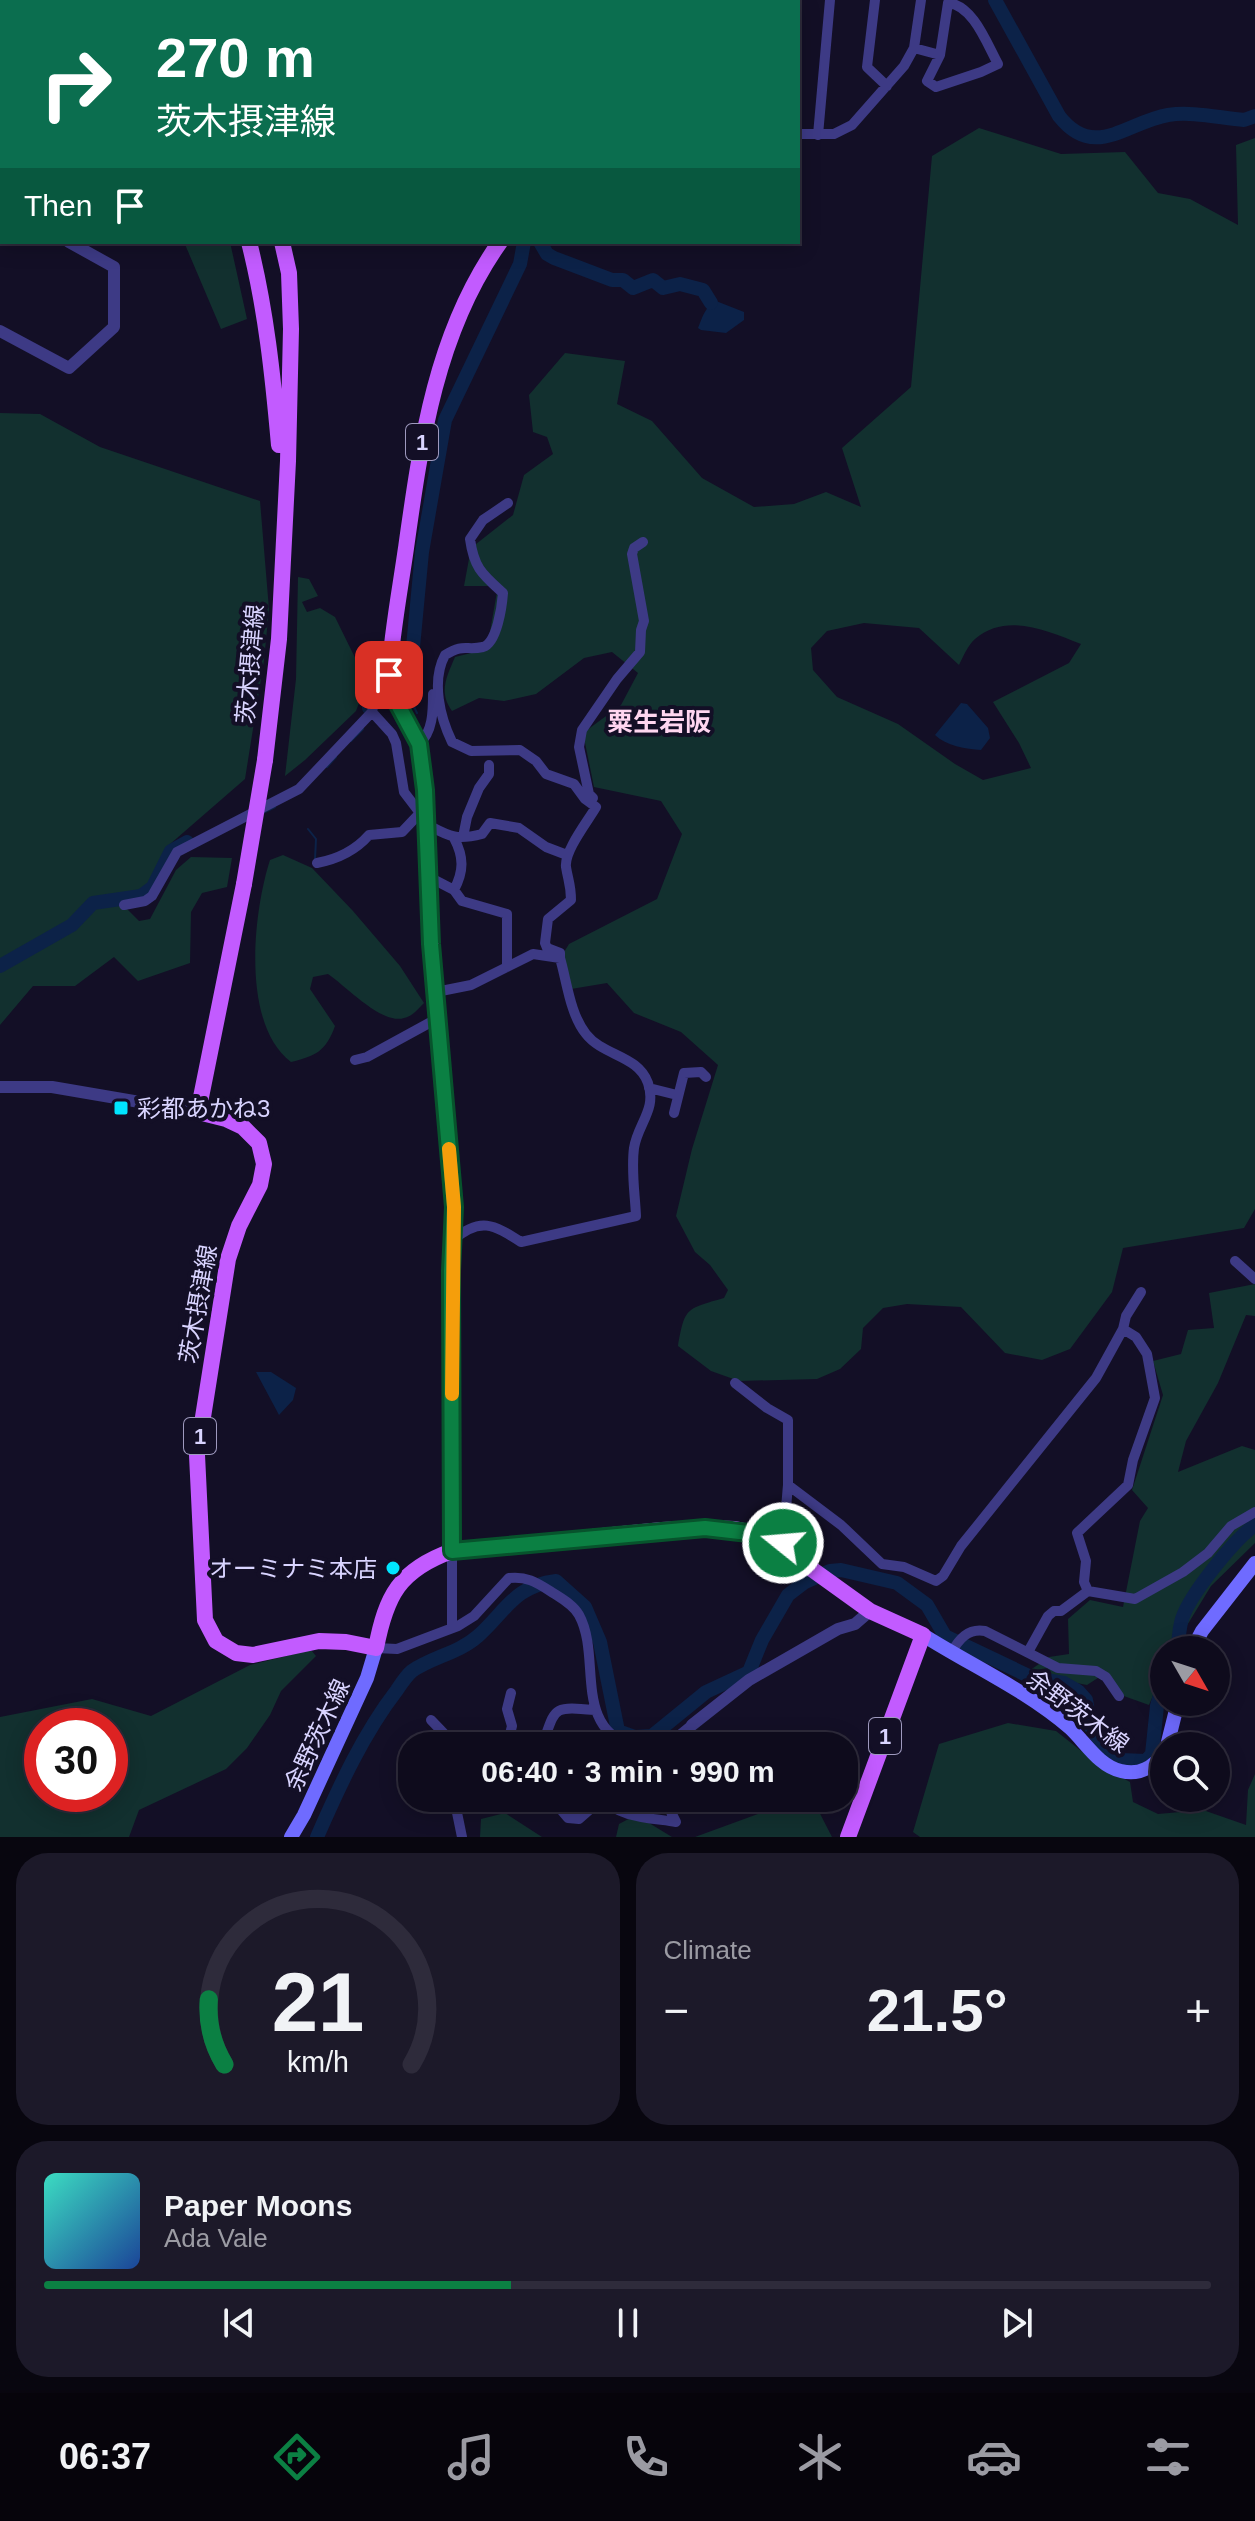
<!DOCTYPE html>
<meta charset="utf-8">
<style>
body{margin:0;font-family:Arial,"Noto Sans JP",sans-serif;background:#1c1929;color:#f1f3f6;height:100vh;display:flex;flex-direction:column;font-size:30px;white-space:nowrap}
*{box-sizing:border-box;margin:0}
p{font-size:26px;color:#9b9ba3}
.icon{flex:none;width:44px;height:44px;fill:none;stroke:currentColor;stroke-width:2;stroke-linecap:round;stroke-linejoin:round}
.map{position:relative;height:1837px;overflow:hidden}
.sheet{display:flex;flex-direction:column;gap:16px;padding:16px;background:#08060f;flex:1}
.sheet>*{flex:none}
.guide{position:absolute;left:0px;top:0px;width:800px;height:244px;box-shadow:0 4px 20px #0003,0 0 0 2px #2e2b3b;background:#0b6e4f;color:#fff;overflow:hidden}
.needle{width:52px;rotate:129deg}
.buttons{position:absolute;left:1150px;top:1636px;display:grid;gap:16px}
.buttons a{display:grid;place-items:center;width:80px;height:80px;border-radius:50%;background:#0e0b1c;box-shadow:0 4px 20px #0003,0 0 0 2px #2e2b3b;font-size:40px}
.speed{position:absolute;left:24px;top:1708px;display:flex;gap:16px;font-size:40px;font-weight:700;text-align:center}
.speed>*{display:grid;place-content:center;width:104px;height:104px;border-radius:50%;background:#0e0b1c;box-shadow:0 4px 20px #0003,0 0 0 2px #2e2b3b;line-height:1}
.speed .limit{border:12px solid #d22;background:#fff;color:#111}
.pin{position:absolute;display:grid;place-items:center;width:68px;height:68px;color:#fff;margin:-34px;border-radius:16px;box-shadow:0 4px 12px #0006}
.me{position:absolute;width:88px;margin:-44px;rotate:287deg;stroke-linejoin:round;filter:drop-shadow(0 0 6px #0008)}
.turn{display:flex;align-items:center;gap:28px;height:168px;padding:0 24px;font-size:36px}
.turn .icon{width:104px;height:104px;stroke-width:2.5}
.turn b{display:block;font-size:56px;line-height:68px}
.then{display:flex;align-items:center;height:76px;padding:0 24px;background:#0003;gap:16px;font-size:30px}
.big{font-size:60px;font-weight:700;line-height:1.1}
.sheet .tile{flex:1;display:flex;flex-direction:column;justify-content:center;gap:12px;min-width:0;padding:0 28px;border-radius:32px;background:#1c1929}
.sheet .dial{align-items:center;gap:0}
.dial svg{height:208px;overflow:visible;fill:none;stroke:#2e2b3b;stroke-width:7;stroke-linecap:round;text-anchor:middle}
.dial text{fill:#f1f3f6;stroke:none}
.song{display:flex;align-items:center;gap:24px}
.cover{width:96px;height:96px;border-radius:12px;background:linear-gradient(135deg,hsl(170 70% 55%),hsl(220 70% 35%))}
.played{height:8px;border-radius:4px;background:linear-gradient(90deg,#0b8043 40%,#2e2b3b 40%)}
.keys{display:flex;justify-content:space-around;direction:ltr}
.heat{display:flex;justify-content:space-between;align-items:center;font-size:44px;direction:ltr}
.sheet .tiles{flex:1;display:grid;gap:16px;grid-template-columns:1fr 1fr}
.tile:last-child{grid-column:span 2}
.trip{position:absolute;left:398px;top:1732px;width:460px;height:80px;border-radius:32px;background:#0e0b1c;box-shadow:0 4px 20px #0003,0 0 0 2px #2e2b3b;font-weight:700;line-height:80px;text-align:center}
.tabs{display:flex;height:128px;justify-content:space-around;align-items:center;background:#06040b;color:#9b9ba3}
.tabs .icon{width:56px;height:56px}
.tabs .selected{color:#0b8043}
.tabs b{font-size:36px;color:#f1f3f6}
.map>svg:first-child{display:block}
</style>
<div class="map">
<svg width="1255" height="1837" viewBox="0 0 1255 1837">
<rect width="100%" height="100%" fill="#130f26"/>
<path fill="#12302f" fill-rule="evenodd" d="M979 128 1061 154 1125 152 1158 193 1190 199 1238 225 1236 145 1255 138V1209L1244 1228 1123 1248 1112 1292 1070 1349 1042 1360 1005 1353 961 1307 907 1304 883 1308 863 1328 861 1349 840 1369 817 1379 739 1381 711 1371 678 1346C685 1307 686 1309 724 1298L728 1290 710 1265 695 1252 676 1216 692 1149 718 1065 681 1032 634 1013 607 983 571 989 561 957 569 944 657 899 682 834 661 801 594 787 583 733 621 705 638 673 612 652 584 658 536 694 504 701 479 698 452 711C438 692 447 676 455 657L487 649 498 586H464L471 548 513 515 524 475 553 454 547 437 533 432 529 395 565 353 625 361 617 404 652 421 702 478 754 507 794 504 826 492 861 507 842 448 911 387 932 156ZM864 623 919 628 959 665C963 657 968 645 975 639 1007 612 1047 631 1081 644L1069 663 993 702 1019 743 1031 768 983 780 955 764 898 724 837 697 813 670 811 648 827 631Z
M184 242H230L247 319 221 329Z
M0 413 40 414 100 447 260 501 269 609 264 660 245 779 169 845 152 883 123 905 139 921 150 919 176 870 191 857 232 858 227 887 202 893 191 912 190 963 138 981 114 957 75 986H33L0 1025Z
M298 577 309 579 318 596 302 602 307 612 320 608 335 617 367 682 356 711 305 760 285 776 296 679Z
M283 855 312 868 353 911 400 966 424 1003C418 1009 413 1016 404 1018 382 1025 347 987 328 974L313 977 310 989 335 1026C326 1051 316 1056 291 1062 241 1024 253 913 270 860Z
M1255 1284V1316L1246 1315 1218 1383 1186 1441 1178 1472 1242 1446 1255 1450V1543L1211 1586 1172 1650H1164V1670L1149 1705 1121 1695 1104 1674 1087 1685 1026 1673 1049 1657 1069 1654 1068 1619 1090 1600 1123 1607 1140 1521 1148 1508 1132 1490 1163 1395 1153 1361 1181 1354 1188 1330 1214 1328 1209 1293Z
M311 1650 316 1656 281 1691 270 1715 247 1748 226 1769 139 1810 129 1837H0V1717L92 1699 151 1716 250 1665ZM42 1726H110V1794H42Z
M1008 1723 1056 1731 1099 1765 1130 1782 1133 1802 1158 1814 1203 1810 1246 1825 1248 1790 1255 1774V1837H920L913 1832 939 1744Z
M802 1798H812L832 1837H695Z
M505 1813 542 1837H480L481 1819Z
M636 1815 672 1837H616L619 1824Z"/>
<path fill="#0c2248" d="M716 301 744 312V320L726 333 701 330 698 328C702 318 706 305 716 301Z
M961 703 967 704 988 728 990 738 981 750C966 749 946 746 935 735Z
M256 1372H271L296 1388 293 1400 279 1415Z"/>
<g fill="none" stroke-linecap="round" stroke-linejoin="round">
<path stroke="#0c2248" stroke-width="2" d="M413 647C420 673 401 682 417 713
M351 741 363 729
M327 767 336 757
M263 813 275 807
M308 829 316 839 315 859"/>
<path stroke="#0c2248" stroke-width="14" d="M407 0 410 2
M995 0 1059 116C1094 161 1127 122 1168 115 1192 111 1220 118 1244 120L1255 116
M540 242 547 254 554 258 612 280H623L633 288 653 280 663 288 680 284 703 290 711 303
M369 708 377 670 413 647 422 552 445 420 520 264 524 242
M0 966 72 925 93 903 141 896 153 887 171 851 187 842
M1177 1650C1179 1640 1179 1628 1182 1619 1190 1594 1234 1540 1255 1525
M317 1837C339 1787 363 1734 397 1690 401 1684 406 1676 412 1671 432 1657 459 1653 478 1636 506 1611 514 1586 556 1581L585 1607 600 1642 618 1731 635 1737 652 1736 706 1692 749 1672 762 1640 788 1595 805 1582 830 1571 841 1570 897 1583 927 1605 945 1636 1033 1678 1064 1683 1078 1691 1086 1700 1091 1727 1105 1749 1120 1760 1146 1761 1152 1754 1157 1706 1164 1681"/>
<path stroke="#3d3a85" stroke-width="10" d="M875 0 867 67 887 86
M670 2 674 0
M695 2V0
M739 2V0
M784 2V0
M914 48 940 55 948 3C973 5 987 44 998 64L981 72 936 87 927 81 940 55
M798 134H834L852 125 904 66 914 48 921 0
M818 135 830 0
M508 503 483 520 470 539C474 568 482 574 503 593 502 606 497 643 483 647 465 651 465 643 445 655 431 681 440 717 452 742L471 751 520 750 536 761 546 774 574 784 585 799 596 807C588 821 564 851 566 867 568 880 571 885 571 900L548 919 545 943 547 948 560 953V958
M372 712 392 734 396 743 404 792 420 813H426
M419 744C433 732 433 711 433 694
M593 798 589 794 579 747 582 730 617 679 640 652 641 630 644 621 632 554 634 548 643 542
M426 824C449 836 455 841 482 834L490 823 519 828 546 847 567 855
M463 837 467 817 479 788 489 774V765
M454 838C464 857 464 871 454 890
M317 863C338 859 355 851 369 835L402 832 420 813
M427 876 454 890 462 901 507 914V967
M124 905 145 901 152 896 177 852 299 789 372 712 379 680 383 675H389
M436 992 471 985 533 954 560 958C567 982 570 1014 586 1034 603 1056 638 1055 648 1083 657 1110 638 1123 634 1148 631 1170 635 1194 636 1216L521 1242C493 1224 480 1217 453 1240
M355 1060 367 1057 431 1022 437 1023
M649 1088 677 1095
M674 1113 684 1073 701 1072 706 1077
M1235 1261 1255 1279
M1123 1329 1136 1337 1147 1354 1155 1398 1133 1460 1128 1485 1077 1533 1086 1561 1084 1582 1088 1591 1135 1599 1183 1572 1208 1553 1231 1526 1255 1512
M735 1383 767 1408 788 1420V1485L783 1543 781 1547
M788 1485 841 1525 882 1564 904 1567 936 1581 943 1576 961 1546 1096 1378 1123 1329 1126 1316 1141 1292
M452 1627V1551
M376 1648 397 1649 458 1626 474 1616 509 1578C526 1576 536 1582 550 1591 559 1597 573 1604 579 1615 602 1657 572 1727 633 1746
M1028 1652 1048 1616 1054 1611H1061L1088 1591
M951 1653C959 1639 968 1628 985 1631L1058 1668 1096 1671 1106 1677 1119 1696
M431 1720 456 1746
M507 1746 512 1726 507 1709 511 1693
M542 1746C556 1707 551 1706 595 1710
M658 1746 676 1738 692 1725
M454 1798 462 1837
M551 1798 568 1818 579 1819 603 1798C617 1818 653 1818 676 1822L664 1798"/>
<path stroke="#3d3a85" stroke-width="12" d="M0 3 6 0
M0 15 2 14
M0 204 2 205
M0 331 69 368 114 327V267L69 242
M0 1087H52L198 1112
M692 1725 749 1680 838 1629 855 1624 870 1611"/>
<path stroke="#6f6bff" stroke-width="14" d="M923 1635C972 1666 1026 1690 1070 1728 1086 1743 1099 1766 1121 1771 1140 1776 1153 1767 1164 1753
M1192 1650 1202 1631 1255 1563
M1167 1746 1178 1702
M291 1837 304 1815 367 1678 376 1648"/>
<path stroke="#c25bff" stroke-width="16" d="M41 0 42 2
M174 0 175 2
M225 0 226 2
M603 0 604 2
M318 2 319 0
M249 242C266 309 273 377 279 445
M265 760 279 639 288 461 291 329 289 273 282 242
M244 884 198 1112 226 1119 243 1127 259 1143 264 1164 260 1185 239 1226 228 1259 197 1455 205 1620 216 1641 236 1653 253 1655 319 1641 346 1642 376 1648C386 1596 399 1570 452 1551L662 1530 705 1528 735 1529 757 1534 781 1547 870 1611 923 1635 848 1837
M452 1551 451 1271 454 1207 431 944 425 790 418 740 393 696 389 675C392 632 400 590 406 548 421 441 436 332 500 242"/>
<path stroke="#c25bff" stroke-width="16" d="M244 884 265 760"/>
</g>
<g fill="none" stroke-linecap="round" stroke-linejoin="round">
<defs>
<path id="route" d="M389 675 396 701 419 744 425 790 431 944 454 1207 451 1271 452 1551 705 1528 757 1534 781 1547 783 1543"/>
</defs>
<use href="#route" stroke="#07532c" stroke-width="20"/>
<use href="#route" stroke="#0b8043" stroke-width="14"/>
<path stroke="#f59e0b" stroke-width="14" d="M449 1149 454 1207 452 1394"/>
</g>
<g fill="#00e5ff" stroke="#130f26" stroke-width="3">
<rect x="113" y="1100" width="16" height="16" rx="4"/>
<circle cx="393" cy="1568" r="8"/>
</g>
<g text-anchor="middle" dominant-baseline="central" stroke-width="8" stroke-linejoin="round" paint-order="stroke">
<g fill="#130f26" stroke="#9e99be" stroke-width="2">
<rect x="406" y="424" width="32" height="36" rx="6"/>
<rect x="184" y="1418" width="32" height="36" rx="6"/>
<rect x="869" y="1718" width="32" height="36" rx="6"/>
</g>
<g font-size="22" font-weight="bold" fill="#d9d4ff">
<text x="422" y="442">1</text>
<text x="200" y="1436">1</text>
<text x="885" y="1736">1</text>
</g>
<g font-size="24" fill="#d9d4ff" stroke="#130f26">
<text transform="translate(250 664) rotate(-85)">茨木摂津線</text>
<text transform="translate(198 1304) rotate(-80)">茨木摂津線</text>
<text transform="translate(1078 1711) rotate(37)">余野茨木線</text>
<text transform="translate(317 1735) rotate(-65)">余野茨木線</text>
</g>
<g font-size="24" fill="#d9d4ff" stroke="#130f26" text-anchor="start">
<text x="137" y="1108">彩都あかね3</text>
<text x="377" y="1568" text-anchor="end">オーミナミ本店</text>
</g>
<g font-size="26" font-weight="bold" fill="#ffd6f0" stroke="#130f26">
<text x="659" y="722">粟生岩阪</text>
</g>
</g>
</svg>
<div class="buttons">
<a><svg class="needle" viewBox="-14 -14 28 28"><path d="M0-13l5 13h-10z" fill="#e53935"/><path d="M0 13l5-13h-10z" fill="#9b9ba3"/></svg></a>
<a><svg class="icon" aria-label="search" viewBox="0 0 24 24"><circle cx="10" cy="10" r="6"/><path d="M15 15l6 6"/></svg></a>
</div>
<div class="speed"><div class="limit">30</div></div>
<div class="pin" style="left:389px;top:675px;background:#d93025"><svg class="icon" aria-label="arrive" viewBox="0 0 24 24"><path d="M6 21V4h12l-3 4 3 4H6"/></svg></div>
<svg class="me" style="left:783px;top:1543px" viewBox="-20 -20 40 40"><circle r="17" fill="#0b8043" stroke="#fff" stroke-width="3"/><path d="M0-11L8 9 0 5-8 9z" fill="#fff"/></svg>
<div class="trip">06:40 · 3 min · 990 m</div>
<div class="guide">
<div class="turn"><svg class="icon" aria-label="right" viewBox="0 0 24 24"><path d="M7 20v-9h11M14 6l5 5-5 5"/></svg><div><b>270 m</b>茨木摂津線</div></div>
<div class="then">Then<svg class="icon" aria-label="arrive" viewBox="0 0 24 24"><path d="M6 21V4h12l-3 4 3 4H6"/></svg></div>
</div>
</div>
<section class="sheet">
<div class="tiles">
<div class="tile dial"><svg viewBox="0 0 100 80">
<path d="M14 69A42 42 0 1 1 86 69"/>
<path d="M14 69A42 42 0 0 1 8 44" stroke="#0b8043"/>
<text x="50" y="56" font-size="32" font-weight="700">21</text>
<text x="50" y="72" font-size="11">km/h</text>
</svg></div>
<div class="tile"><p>Climate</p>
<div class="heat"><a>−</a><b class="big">21.5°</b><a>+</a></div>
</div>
<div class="tile">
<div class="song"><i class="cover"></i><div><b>Paper Moons</b><p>Ada Vale</p></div></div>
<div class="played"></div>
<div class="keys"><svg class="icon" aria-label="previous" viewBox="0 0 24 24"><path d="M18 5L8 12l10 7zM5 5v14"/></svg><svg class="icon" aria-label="pause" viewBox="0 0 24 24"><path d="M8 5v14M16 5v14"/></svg><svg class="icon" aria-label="next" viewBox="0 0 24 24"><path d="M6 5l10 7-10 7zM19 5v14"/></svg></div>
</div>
</div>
</section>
<nav class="tabs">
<b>06:37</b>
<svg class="icon selected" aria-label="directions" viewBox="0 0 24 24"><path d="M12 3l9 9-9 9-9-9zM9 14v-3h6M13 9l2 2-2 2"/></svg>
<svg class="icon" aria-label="music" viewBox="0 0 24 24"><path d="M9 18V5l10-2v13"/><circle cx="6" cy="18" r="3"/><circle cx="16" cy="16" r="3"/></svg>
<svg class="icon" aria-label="phone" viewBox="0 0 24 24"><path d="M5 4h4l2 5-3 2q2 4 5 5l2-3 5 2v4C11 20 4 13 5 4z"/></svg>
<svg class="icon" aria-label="climate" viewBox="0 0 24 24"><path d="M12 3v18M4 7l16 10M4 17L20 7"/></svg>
<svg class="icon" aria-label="car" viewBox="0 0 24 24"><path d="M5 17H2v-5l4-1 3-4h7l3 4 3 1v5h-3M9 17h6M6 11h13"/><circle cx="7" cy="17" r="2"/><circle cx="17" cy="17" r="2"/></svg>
<svg class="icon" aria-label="filters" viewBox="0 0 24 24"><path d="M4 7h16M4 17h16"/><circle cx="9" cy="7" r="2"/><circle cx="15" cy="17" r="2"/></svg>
</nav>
